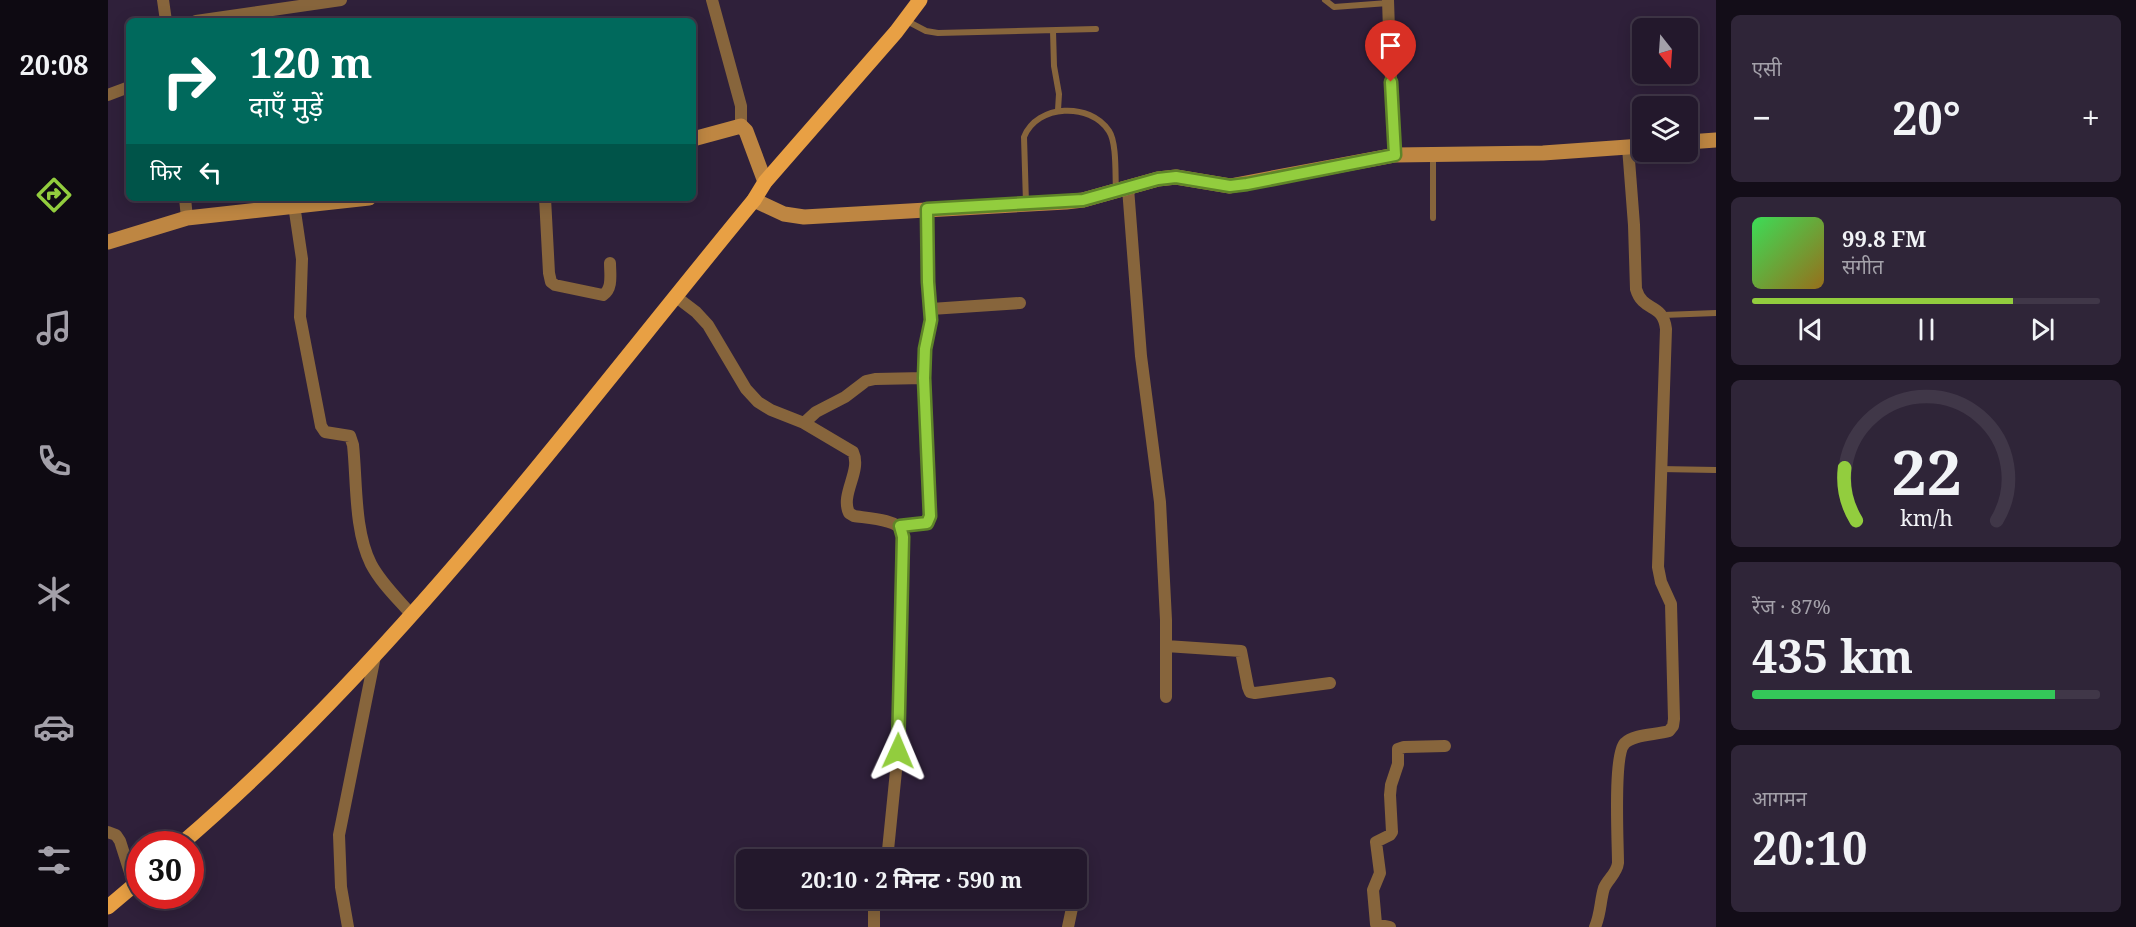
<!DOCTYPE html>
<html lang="hi">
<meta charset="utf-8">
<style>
body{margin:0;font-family:"Noto Serif","Noto Sans Devanagari",serif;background:#2f2538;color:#f1f3f6;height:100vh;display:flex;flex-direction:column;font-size:22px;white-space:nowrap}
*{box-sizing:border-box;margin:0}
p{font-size:20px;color:#a3a0a9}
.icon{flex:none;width:33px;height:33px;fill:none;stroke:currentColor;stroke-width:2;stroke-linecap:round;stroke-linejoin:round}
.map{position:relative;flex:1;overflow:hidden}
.side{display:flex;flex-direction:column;gap:15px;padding:15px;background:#130d18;width:420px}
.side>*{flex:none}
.top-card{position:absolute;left:18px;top:18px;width:570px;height:183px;border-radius:9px;box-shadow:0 3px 15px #0003,0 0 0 2px #403748;background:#00695c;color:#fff;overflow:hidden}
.needle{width:39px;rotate:163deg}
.tools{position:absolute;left:1524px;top:18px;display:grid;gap:12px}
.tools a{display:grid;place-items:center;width:66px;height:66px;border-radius:9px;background:#23182c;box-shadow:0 3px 15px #0003,0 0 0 2px #403748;font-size:30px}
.speed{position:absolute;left:18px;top:831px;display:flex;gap:12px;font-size:30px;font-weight:700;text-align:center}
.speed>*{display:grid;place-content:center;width:78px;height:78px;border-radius:50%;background:#23182c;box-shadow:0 3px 15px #0003,0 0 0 2px #403748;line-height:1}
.speed .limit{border:9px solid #d22;background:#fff;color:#111}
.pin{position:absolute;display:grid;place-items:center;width:51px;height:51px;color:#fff;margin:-62px -26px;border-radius:50% 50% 50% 0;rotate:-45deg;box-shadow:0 0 6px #0007}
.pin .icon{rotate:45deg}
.me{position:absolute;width:66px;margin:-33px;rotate:1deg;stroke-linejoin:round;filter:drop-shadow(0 0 4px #0008)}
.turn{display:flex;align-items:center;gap:21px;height:126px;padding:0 24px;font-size:27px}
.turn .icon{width:78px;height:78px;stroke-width:2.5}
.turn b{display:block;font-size:42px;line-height:51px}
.then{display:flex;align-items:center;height:57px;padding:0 24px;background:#0003;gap:12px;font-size:22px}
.big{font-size:45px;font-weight:700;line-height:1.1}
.side .tile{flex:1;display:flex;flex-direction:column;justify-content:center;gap:9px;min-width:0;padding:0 21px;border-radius:9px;background:#2f2538}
.side .dial{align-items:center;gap:0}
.dial svg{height:156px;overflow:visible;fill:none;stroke:#403748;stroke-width:7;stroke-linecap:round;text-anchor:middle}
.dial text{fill:#f1f3f6;stroke:none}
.song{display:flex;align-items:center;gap:18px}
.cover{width:72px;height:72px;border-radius:9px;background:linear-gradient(135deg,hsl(130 70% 55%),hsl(40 70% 35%))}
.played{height:6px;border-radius:3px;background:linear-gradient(90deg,#92cd3e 75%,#403748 75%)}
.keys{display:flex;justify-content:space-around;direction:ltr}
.heat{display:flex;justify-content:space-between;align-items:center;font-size:33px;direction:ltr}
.charge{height:9px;border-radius:4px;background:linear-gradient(90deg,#34c759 87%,#403748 0)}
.trip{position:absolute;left:628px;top:849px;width:351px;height:60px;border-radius:9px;background:#23182c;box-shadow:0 3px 15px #0003,0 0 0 2px #403748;font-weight:700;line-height:60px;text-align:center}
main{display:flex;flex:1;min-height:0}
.tabs{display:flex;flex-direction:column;width:108px;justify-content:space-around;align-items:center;background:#0e0a12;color:#a3a0a9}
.tabs .icon{width:42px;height:42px}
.tabs .active{color:#92cd3e}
.tabs b{font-size:27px;color:#f1f3f6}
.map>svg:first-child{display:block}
</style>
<main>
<nav class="tabs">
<b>20:08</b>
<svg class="icon active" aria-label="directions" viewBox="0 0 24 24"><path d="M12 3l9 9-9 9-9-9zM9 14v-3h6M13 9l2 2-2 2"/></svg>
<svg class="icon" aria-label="music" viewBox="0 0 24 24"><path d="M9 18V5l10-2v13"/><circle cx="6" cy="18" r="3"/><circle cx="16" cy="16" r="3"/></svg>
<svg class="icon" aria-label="phone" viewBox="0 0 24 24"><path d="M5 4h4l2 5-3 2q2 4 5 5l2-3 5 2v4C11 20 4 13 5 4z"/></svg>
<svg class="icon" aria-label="climate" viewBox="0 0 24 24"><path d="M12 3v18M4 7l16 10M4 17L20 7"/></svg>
<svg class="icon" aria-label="car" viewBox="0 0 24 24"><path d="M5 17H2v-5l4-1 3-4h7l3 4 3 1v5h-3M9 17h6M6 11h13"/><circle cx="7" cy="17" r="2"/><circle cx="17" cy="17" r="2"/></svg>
<svg class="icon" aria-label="filters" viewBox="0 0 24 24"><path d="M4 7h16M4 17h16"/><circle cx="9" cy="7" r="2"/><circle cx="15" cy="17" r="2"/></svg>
</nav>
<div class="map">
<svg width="1608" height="927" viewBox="0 0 1608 927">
<rect width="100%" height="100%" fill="#2f203a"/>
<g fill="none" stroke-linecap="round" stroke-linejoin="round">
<path stroke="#87653c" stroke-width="6" d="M1217 0 1226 7 1280 3
M797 20 818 31 830 33 988 29
M945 31 946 66 951 94 950 110
M1325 156V218
M918 203 916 137C929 104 982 102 1001 131 1009 143 1007 175 1008 190
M1555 315 1608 313
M1552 469 1608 470"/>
<path stroke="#87653c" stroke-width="12" d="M55 0 58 21
M604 0 633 106V126
M1280 0 1282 60 1287 155
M88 21 233 0
M0 95 21 87
M1020 188 1033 356 1052 502 1058 620V697
M77 198 79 218
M185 198 194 259 192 317 213 426 217 432 242 436 245 445C249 482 246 530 263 564 273 583 289 598 303 614
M437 198 441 273 443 282 447 285 495 295C505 289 502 274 502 263
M567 296 588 312 600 325 638 389 650 402 663 410 696 423 745 452C754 471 732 494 741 513L746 516C758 518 789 519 794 531L790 751 779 860
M823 309 912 303
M696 423 708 412 737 397 758 381 767 379 816 378
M792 526 819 523 822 516 816 378 817 349 823 320 820 282 819 209
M1058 646 1133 651 1140 687 1142 692 1147 693 1222 683
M0 832 8 835 12 841 26 885
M766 898V927
M959 898 964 908 960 927
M240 927 233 887 231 835 267 656
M1282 927 1268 924 1265 890 1272 873 1268 842 1282 835 1284 832 1282 795 1283 785 1290 764V749L1296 747 1337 746
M1487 927C1493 913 1492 901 1496 888 1500 879 1509 873 1510 863 1510 843 1505 754 1517 743 1526 734 1548 735 1561 731L1565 726 1566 719 1563 604 1553 582 1550 567 1558 329C1555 302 1535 313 1528 289L1526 225 1520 147"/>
<path stroke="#be8642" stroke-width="15" d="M585 139 633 126 638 131 657 182
M1580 142 1608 140
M646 200 676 214 696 217 958 202 975 200 1050 179 1068 177 1122 186 1287 155 1435 153 1534 146
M0 242 79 218 261 198"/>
<path stroke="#e8a044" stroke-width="15" d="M73 844C292 656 463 422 646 200L657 182 788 32 812 0
M0 907 32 880"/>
</g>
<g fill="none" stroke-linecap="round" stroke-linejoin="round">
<defs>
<path id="route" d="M790 751 795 537 792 526 819 523 822 516 816 378 817 349 823 320 820 282 819 209 975 200 1050 179 1068 177 1122 186 1139 184 1287 155 1283 82"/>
</defs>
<use href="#route" stroke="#5f8528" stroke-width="15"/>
<use href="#route" stroke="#92cd3e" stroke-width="10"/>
</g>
</svg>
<div class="tools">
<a><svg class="needle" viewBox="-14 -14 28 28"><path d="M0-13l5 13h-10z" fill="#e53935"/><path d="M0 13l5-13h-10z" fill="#a3a0a9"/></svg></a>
<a><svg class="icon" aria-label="layers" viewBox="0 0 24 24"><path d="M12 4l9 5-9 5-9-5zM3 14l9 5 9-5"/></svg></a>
</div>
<div class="speed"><div class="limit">30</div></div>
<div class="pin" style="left:1283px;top:82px;background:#d93025"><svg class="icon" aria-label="arrive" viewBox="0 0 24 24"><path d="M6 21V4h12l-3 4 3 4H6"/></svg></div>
<svg class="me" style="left:790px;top:751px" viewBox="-20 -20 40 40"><path d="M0-17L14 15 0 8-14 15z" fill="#92cd3e" stroke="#fff" stroke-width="4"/></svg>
<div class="trip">20:10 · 2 मिनट · 590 m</div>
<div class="top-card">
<div class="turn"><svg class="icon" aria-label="right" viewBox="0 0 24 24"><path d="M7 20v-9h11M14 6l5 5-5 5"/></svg><div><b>120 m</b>दाएँ मुड़ें</div></div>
<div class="then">फिर<svg class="icon" aria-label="left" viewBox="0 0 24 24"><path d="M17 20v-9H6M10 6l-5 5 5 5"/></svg></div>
</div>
</div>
<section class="side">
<div class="tile"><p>एसी</p>
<div class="heat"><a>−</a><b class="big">20°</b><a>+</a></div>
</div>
<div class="tile">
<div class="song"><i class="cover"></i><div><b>99.8 FM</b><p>संगीत</p></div></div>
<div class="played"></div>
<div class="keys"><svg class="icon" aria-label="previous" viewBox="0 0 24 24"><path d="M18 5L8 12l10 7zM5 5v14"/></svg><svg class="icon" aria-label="pause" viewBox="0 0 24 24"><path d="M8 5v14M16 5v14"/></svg><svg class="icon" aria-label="next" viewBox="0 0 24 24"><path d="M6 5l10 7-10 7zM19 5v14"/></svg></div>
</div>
<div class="tile dial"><svg viewBox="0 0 100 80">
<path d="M14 69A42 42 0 1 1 86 69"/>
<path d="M14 69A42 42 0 0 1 8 42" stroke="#92cd3e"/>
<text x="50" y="56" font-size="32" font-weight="700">22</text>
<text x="50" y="72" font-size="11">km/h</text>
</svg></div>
<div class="tile"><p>रेंज · 87%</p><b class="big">435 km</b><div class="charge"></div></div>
<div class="tile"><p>आगमन</p><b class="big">20:10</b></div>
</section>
</main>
